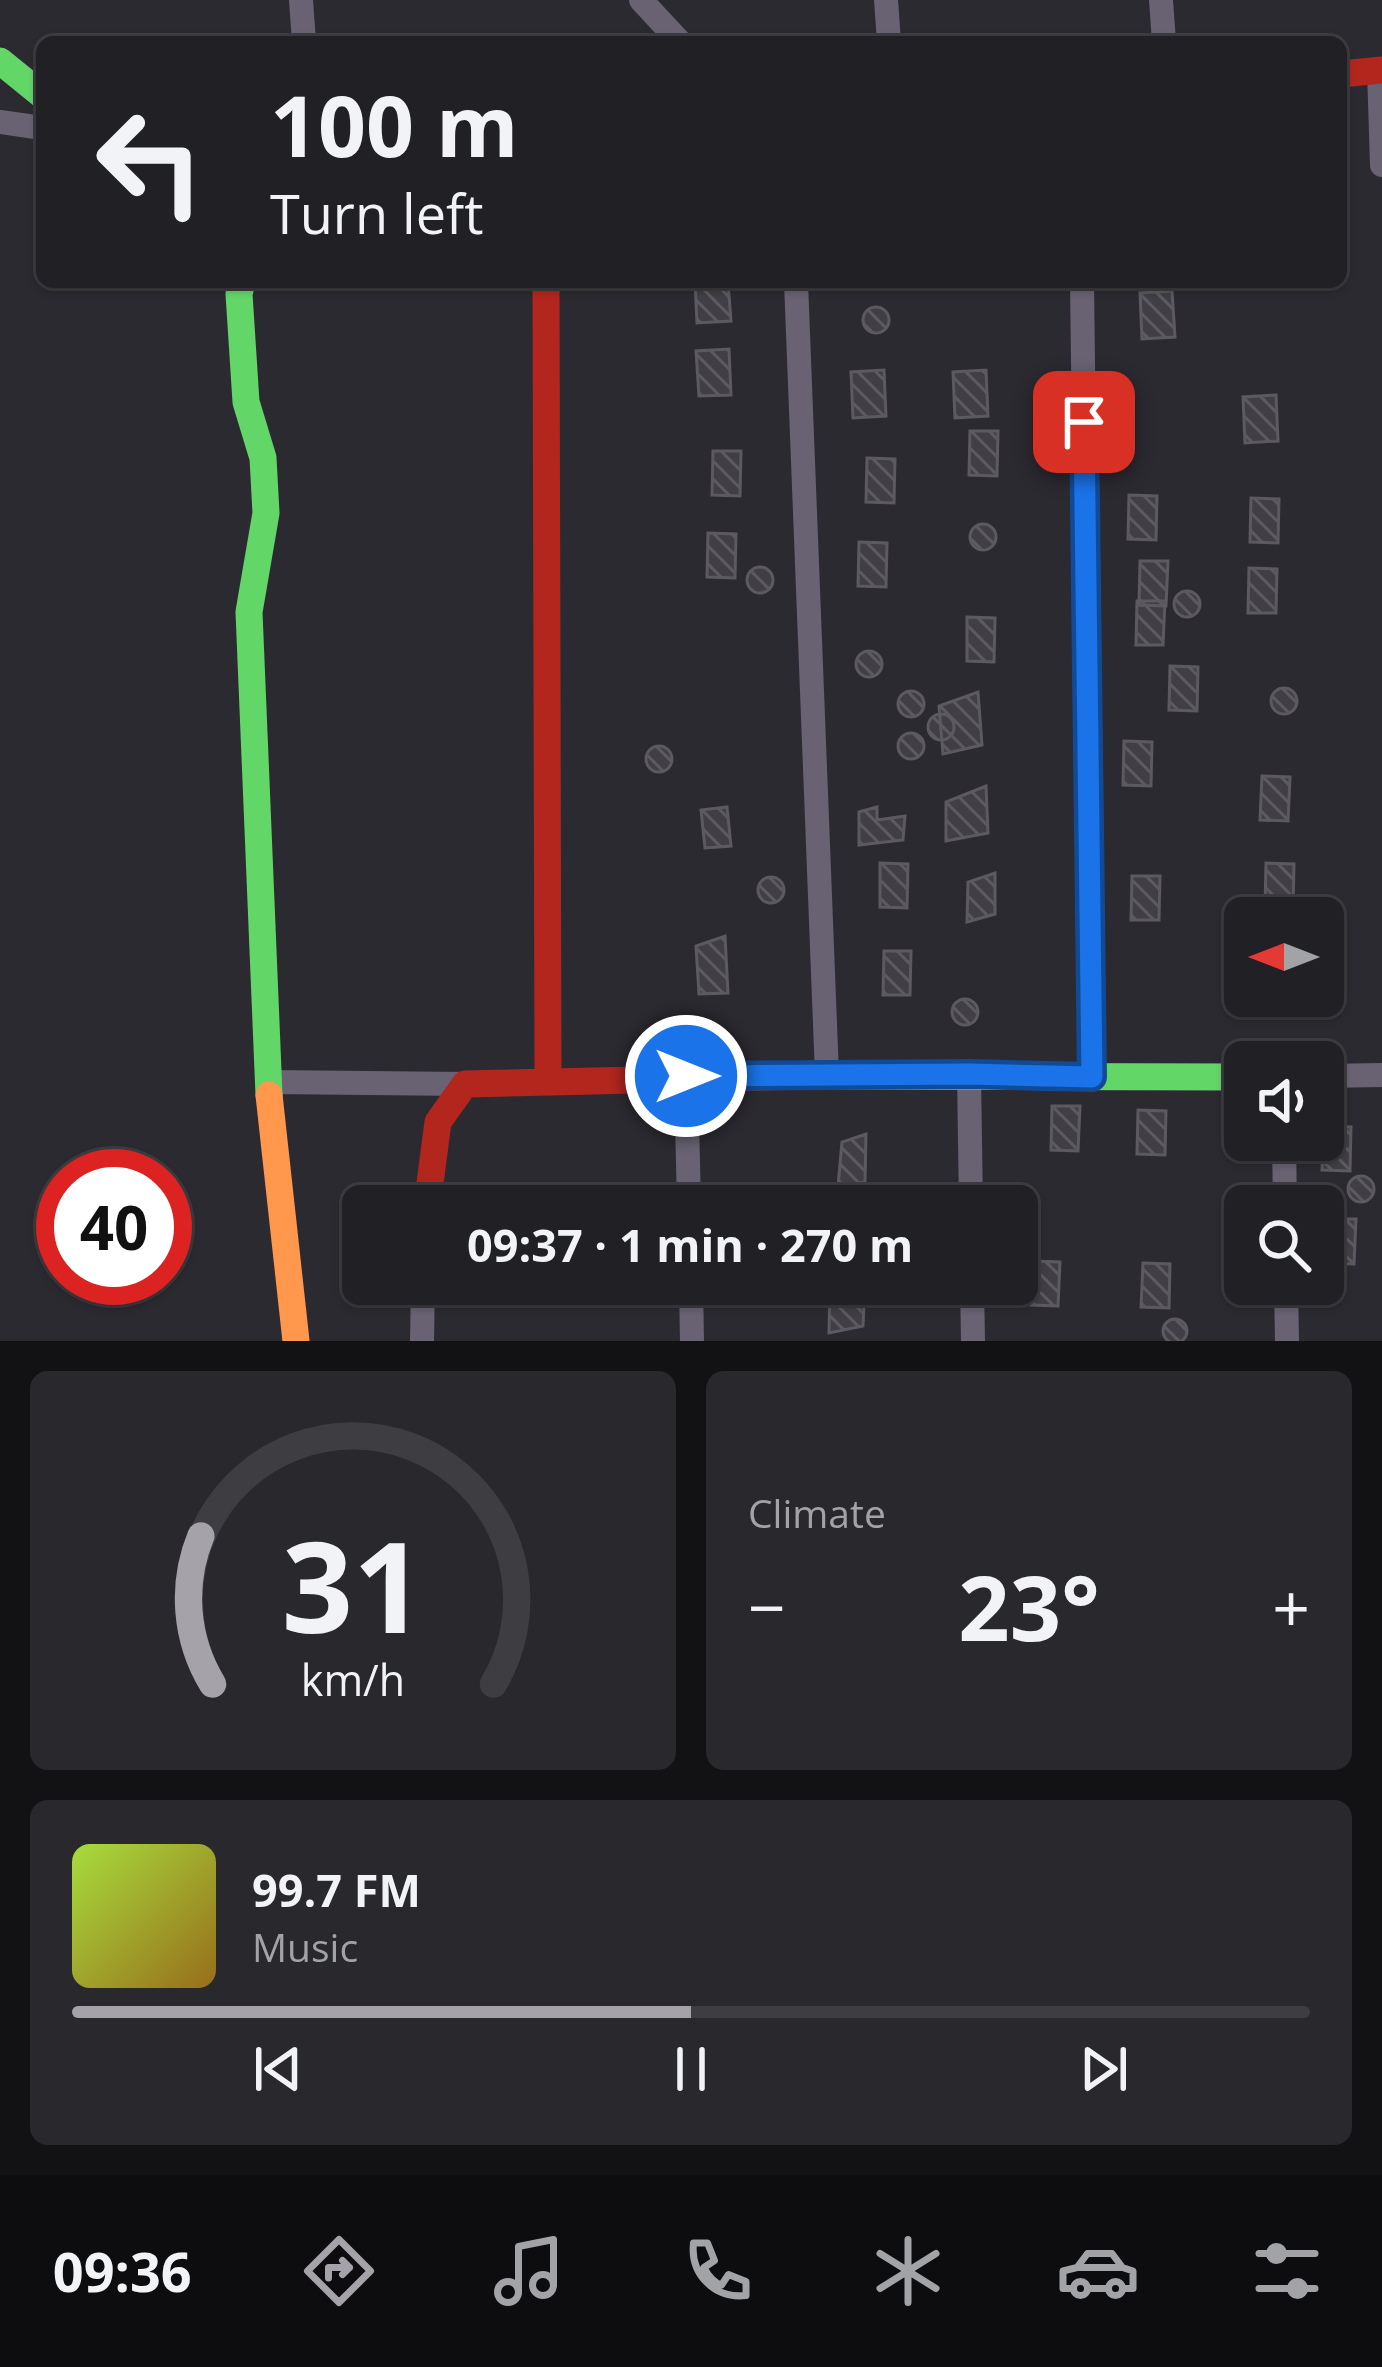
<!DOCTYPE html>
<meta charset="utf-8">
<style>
body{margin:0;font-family:"Open Sans",sans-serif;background:#29282d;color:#f1f3f6;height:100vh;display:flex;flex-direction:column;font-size:45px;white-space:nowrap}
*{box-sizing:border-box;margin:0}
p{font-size:39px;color:#a2a3a7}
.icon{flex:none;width:66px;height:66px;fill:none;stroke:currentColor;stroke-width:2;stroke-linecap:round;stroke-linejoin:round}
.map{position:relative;height:1341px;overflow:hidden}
.sheet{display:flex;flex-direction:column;gap:30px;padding:30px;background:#121214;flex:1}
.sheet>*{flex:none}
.hud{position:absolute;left:36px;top:36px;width:1311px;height:252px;border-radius:18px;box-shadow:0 3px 9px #0004,0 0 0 3px #3e3e42;background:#212025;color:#f1f3f6;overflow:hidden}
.needle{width:78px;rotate:270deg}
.tools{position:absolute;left:1224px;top:897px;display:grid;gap:24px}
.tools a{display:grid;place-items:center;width:120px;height:120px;border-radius:18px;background:#212025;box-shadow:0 3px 9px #0004,0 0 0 3px #3e3e42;font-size:60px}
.speed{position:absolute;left:36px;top:1149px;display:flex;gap:24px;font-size:60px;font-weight:700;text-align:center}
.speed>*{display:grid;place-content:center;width:156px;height:156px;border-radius:50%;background:#212025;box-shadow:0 3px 9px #0004,0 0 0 3px #3e3e42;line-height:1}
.speed .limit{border:18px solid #d22;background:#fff;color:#111}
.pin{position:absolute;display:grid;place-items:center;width:102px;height:102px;color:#fff;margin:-51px;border-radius:24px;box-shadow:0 6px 18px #0006}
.me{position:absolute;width:132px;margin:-66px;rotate:90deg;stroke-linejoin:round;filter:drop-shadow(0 0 9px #0008)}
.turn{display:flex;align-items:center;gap:42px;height:252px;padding:0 36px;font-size:54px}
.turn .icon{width:156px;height:156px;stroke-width:2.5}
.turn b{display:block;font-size:84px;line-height:102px}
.big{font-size:90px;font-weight:700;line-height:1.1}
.sheet .card{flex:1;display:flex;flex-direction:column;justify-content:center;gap:18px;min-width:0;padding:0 42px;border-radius:18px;background:#29282d}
.sheet .dial{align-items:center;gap:0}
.dial svg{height:312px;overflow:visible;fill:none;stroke:#3e3e42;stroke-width:7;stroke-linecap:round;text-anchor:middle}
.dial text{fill:#f1f3f6;stroke:none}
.song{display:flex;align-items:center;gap:36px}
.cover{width:144px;height:144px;border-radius:18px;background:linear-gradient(135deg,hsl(80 70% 55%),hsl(40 70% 35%))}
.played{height:12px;border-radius:6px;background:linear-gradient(90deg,#a5a2aa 50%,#3e3e42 50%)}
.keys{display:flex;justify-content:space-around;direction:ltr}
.heat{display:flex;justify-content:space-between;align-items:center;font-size:66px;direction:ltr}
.sheet .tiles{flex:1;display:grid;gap:30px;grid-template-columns:1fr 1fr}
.card:last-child{grid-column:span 2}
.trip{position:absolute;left:342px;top:1185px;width:696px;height:120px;border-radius:18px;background:#212025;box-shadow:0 3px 9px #0004,0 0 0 3px #3e3e42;font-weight:700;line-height:120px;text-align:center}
.menu{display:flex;height:192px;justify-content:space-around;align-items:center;background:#0d0d0f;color:#a2a3a7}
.menu .icon{width:84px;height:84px}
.menu .current{color:#a5a2aa}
.menu b{font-size:54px;color:#f1f3f6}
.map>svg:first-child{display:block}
</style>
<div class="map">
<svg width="1382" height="1341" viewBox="0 0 1382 1341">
<defs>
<pattern id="building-back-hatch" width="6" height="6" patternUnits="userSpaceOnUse" patternTransform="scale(3)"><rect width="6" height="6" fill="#413f45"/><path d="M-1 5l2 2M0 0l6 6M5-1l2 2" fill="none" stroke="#5c5b60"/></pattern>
</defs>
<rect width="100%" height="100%" fill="#2c2a31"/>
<path fill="url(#building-back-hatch)" stroke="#5c5a60" stroke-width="3" d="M695 282H728L731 321 697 323Z
M1172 291 1175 337 1142 339 1140 293Z
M863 320a13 13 0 1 1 26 0a13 13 0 1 1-26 0Z
M729 349 731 395 699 396 696 351Z
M884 370 886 416 853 418 851 372Z
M986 370 988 416 955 418 953 372Z
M1276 395 1278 441 1245 443 1243 397Z
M970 431H998L997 476 969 475Z
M713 451H741L740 496 712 495Z
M867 458 895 459 894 503 866 502Z
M1129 495 1157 496 1156 540 1128 539Z
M1251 498 1279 499 1278 543 1250 542Z
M970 537a13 13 0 1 1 26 0a13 13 0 1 1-26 0Z
M708 533 736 534 735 578 707 577Z
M859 542 887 543 886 587 858 586Z
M1140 561H1168L1166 606 1139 605Z
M747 580a13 13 0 1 1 26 0a13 13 0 1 1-26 0Z
M1249 568 1277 569 1276 613H1248Z
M1174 604a13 13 0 1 1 26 0a13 13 0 1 1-26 0Z
M1137 601H1165L1163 645H1136Z
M967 617 995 618 994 662 967 661Z
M856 664a13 13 0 1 1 26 0a13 13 0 1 1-26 0Z
M1170 666 1198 667 1197 711 1169 710Z
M1271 701a13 13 0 1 1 26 0a13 13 0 1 1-26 0Z
M898 704a13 13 0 1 1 26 0a13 13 0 1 1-26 0Z
M978 692 982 745 943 754 939 706Z
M928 727a13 13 0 1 1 26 0a13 13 0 1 1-26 0Z
M898 746a13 13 0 1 1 26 0a13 13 0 1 1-26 0Z
M1124 741 1152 742 1151 786 1123 785Z
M646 759a13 13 0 1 1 26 0a13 13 0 1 1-26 0Z
M1262 776 1290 777 1288 821 1260 820Z
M986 786 988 833 946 841V802Z
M727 807 731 846 705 848 701 810Z
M877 807V820L905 816 903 840 859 845V812Z
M880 863 908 864 907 908 880 907Z
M1266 863 1294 864 1293 908 1265 907Z
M995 873V914L967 922 968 882Z
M1132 876H1160L1159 920H1131Z
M758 890a13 13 0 1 1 26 0a13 13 0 1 1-26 0Z
M725 936 728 993 699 994 696 946Z
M884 951H911L910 995H883Z
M1264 996H1292L1291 1011 1264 1010Z
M952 1012a13 13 0 1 1 26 0a13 13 0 1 1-26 0Z
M1052 1106H1080L1078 1151 1051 1150Z
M1138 1110 1166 1111 1165 1155 1137 1154Z
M1324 1126 1351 1127 1350 1171 1322 1170Z
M866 1134 865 1182 838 1186 842 1142Z
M1348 1189a13 13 0 1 1 26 0a13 13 0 1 1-26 0Z
M1328 1219H1356L1354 1264 1326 1263Z
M1032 1261 1060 1262 1058 1306 1031 1305Z
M1143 1263 1170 1264 1169 1308 1141 1307Z
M830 1284H865L863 1326 829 1333Z
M1163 1331a12 12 0 1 1 24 0a12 12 0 1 1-24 0Z"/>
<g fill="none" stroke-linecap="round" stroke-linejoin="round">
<path stroke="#686272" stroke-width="24" d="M301 0 304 42
M641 0 680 42
M886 0 889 42
M1161 0 1164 42
M1379 70 1382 165
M0 122 42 128
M796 282 827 1075
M1082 282 1092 1077
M969 1074 971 1206
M686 1076 689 1206
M1323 1076 1382 1075
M268 1082 465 1084
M1284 1140 1285 1206
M691 1284 692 1341
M972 1284 973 1341
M1286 1284 1287 1341
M422 1341 423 1284"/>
<path stroke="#63d668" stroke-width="27" d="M0 61 42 95
M242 282 239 294 246 402 263 458 266 513 249 612 269 1095
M802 1076 1245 1077"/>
<path stroke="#ff974d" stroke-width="27" d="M269 1095 296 1341"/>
<path stroke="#b3261e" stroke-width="27" d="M1341 74 1382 70
M546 282 548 1079
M427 1206 438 1122 465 1084 802 1076"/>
</g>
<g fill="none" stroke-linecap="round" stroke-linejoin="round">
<defs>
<path id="route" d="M686 1076 969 1074 1092 1077 1084 422"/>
</defs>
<use href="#route" stroke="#114b97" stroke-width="30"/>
<use href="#route" stroke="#1a73e8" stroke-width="21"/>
</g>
</svg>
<div class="tools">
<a><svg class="needle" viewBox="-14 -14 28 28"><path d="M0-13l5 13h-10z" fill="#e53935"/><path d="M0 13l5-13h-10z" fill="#a2a3a7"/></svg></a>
<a><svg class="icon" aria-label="sound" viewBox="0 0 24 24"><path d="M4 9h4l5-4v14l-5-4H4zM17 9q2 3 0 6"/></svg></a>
<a><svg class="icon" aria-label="search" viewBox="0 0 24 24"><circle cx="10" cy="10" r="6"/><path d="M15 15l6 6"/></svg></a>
</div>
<div class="speed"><div class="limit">40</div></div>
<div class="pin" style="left:1084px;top:422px;background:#d93025"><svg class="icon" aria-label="arrive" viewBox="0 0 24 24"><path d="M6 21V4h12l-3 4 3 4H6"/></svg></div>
<svg class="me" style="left:686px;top:1076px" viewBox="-20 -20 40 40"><circle r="17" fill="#1a73e8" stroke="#fff" stroke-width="3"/><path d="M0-11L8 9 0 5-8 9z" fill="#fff"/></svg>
<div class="trip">09:37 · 1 min · 270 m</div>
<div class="hud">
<div class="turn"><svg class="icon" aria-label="left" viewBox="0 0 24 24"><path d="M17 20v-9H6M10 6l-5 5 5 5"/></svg><div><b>100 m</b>Turn left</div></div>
</div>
</div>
<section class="sheet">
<div class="tiles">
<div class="card dial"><svg viewBox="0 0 100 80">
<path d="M14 69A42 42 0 1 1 86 69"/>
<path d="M14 69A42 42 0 0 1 11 31" stroke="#a5a2aa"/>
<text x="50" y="56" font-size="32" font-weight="700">31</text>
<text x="50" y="72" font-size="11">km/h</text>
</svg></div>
<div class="card"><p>Climate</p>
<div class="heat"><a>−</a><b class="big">23°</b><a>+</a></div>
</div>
<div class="card">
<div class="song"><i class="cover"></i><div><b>99.7 FM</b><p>Music</p></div></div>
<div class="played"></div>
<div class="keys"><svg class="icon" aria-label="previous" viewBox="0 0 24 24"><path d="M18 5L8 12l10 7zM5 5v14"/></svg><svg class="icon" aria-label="pause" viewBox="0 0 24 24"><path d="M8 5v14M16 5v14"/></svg><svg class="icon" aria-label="next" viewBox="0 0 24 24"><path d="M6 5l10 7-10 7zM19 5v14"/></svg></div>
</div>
</div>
</section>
<nav class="menu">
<b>09:36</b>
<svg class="icon current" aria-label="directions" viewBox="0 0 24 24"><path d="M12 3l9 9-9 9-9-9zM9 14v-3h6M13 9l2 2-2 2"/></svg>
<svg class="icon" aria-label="music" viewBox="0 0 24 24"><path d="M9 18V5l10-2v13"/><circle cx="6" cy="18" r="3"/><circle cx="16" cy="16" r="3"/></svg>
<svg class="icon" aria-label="phone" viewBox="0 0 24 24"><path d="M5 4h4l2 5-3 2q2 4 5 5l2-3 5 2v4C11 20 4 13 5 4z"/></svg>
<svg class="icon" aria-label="climate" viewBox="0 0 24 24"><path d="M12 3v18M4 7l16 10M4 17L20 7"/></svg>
<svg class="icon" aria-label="car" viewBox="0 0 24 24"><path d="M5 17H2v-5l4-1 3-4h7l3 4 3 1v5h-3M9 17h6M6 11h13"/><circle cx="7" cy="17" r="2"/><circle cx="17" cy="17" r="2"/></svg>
<svg class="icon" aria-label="filters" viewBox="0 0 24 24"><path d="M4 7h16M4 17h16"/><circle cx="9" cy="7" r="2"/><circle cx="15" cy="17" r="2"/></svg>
</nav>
